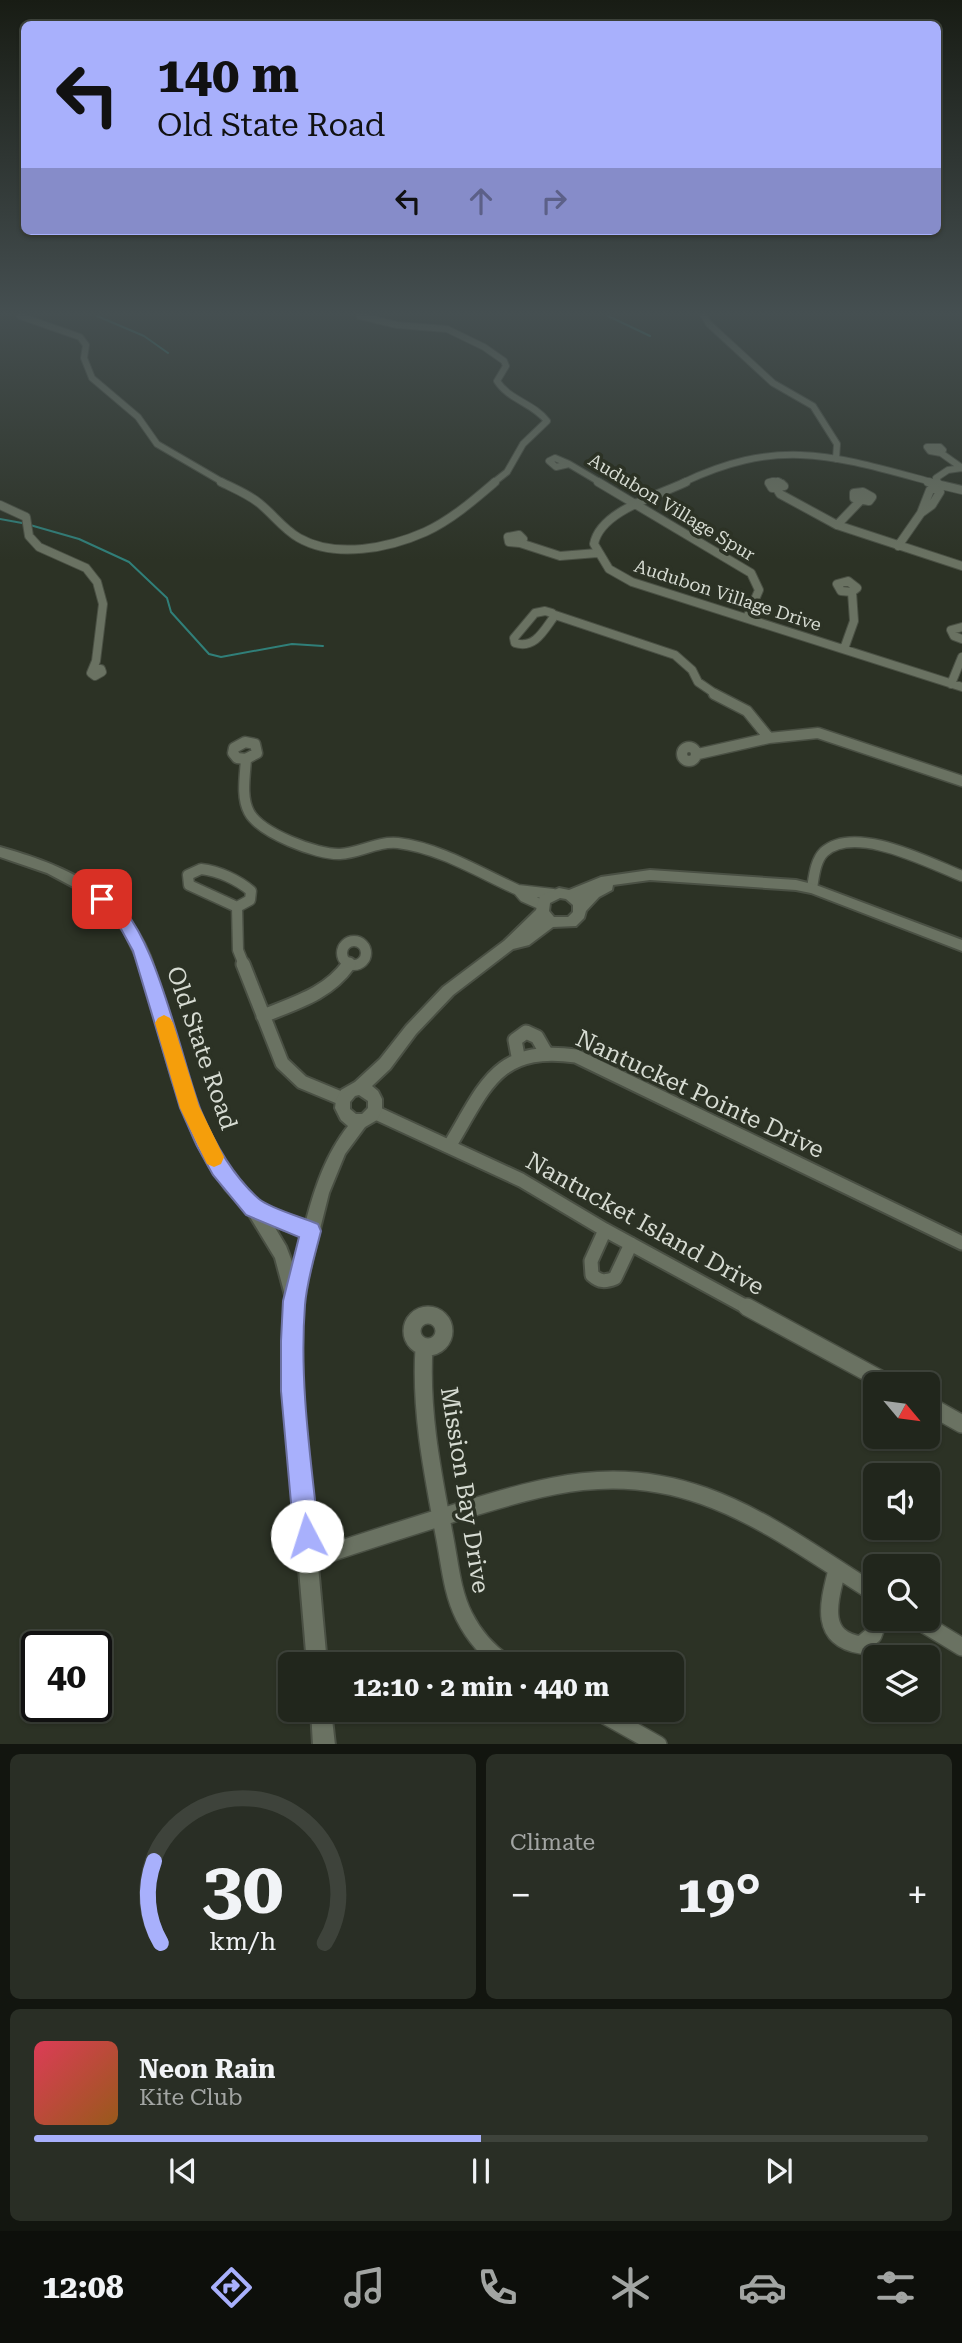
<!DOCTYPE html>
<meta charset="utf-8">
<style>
body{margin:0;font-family:"Roboto Serif",serif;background:#292e25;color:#f1f3f6;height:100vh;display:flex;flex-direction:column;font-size:26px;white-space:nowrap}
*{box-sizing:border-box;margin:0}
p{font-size:23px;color:#a2a5a3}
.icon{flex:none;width:38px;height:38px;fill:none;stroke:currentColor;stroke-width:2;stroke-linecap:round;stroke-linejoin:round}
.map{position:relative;height:1744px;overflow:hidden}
.sheet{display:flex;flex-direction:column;gap:10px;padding:10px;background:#12150f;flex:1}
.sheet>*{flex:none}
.guide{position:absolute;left:21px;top:21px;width:920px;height:214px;border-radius:10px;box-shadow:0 2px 5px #0004,0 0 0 2px #3e433b;background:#a8b0fc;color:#111;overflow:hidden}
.needle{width:46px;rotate:119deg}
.tools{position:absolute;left:863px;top:1372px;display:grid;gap:14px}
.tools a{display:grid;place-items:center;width:77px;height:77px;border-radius:10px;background:#21261c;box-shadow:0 2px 5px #0004,0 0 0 2px #3e433b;font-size:35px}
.speed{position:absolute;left:21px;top:1631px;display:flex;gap:14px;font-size:35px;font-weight:700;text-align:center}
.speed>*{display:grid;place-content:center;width:91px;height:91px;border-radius:50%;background:#21261c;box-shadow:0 2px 5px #0004,0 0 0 2px #3e433b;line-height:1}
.speed .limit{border:4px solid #111;border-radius:10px;background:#fff;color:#111}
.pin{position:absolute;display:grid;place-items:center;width:60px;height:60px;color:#fff;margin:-30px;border-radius:14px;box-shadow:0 4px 10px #0006}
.me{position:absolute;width:77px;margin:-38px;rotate:355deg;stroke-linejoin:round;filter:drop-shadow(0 0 5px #0008)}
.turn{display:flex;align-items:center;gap:24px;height:147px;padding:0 21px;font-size:32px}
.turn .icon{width:91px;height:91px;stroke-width:2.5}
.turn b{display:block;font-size:49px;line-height:60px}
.lanes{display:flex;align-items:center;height:66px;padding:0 21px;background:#0003;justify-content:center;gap:35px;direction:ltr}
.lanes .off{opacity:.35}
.big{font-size:52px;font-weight:700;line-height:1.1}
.sheet .tile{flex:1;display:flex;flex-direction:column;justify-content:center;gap:10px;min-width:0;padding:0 24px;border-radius:10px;background:#292e25}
.sheet .dial{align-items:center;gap:0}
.dial svg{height:182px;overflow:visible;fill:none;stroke:#3e433b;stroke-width:7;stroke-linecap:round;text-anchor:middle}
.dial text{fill:#f1f3f6;stroke:none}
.song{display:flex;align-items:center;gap:21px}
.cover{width:84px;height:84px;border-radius:10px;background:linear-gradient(135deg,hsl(350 70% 55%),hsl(30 70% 35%))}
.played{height:7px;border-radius:4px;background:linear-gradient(90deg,#a8b0fc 50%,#3e433b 50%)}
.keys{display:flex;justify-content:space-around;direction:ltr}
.heat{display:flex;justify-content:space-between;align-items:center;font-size:38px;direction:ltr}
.sheet .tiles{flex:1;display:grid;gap:10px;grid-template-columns:1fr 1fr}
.tile:last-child{grid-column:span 2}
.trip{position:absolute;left:278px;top:1652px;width:406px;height:70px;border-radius:10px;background:#21261c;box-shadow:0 2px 5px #0004,0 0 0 2px #3e433b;font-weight:700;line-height:70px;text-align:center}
.dock{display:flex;height:112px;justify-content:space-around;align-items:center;background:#0d0f0b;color:#a2a5a3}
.dock .icon{width:49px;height:49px}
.dock .active{color:#a8b0fc}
.dock b{font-size:32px;color:#f1f3f6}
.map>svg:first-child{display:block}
</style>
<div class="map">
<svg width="962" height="1745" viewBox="0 0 962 1745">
<rect width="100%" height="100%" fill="#2c3225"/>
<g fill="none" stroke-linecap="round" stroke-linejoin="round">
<path stroke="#307f79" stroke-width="2" d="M97 316 144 336 168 353
M608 316 650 336
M0 519 22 523
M30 525 79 539 129 562 167 598 171 612 209 654 221 657 292 644 323 646"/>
<defs>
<path id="minor-far4" d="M20 316 80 337 86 345 84 358 92 378 138 417 157 444 224 483
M360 316 397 325 447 329 484 347 504 361 506 366 497 381C509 400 533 403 547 421L523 444 507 472 493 483
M704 316 709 324 773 383 813 406 837 444 836 459
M927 447H940L943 450 941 453 930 451Z
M941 453 962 468
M555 458 569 464 556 467 549 461Z
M569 464 601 483
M682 483C780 436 835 456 935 483
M769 483 774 481 782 483
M938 483 936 478 948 470 962 468"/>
<path id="minor-far3" d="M221 482C233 488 248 494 259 503 273 514 283 529 299 538 336 559 389 548 425 532 451 520 474 500 495 482
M598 482 751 573 759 590 747 618
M686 482C657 496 600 511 594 544L609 569 632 582 962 687
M773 482 769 483 772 488 784 486 778 482
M928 482 962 490
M777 489 780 494 837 525 962 566
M863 492 872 497 869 501 854 498V493Z
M0 505 26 517 29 536 39 547 86 568 97 582 103 604 96 661 91 673 95 676 102 672 101 669H95
M921 513 930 490 937 487
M837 525 860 501
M519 535 523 539 520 543 509 542 508 537Z
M520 543 560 556 597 553
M898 546 921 513 932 505 940 492 937 482
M848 581 857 588 852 592 841 591 837 584Z
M545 611 552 613 553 618C543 632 534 649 515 643L514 638 535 613Z
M552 614 675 655 692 670 698 682 717 695
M962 627 951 630 954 636 962 639
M844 649 854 621 852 592
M951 684 962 657"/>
<path id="minor-far2" d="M714 694 747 711 769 738
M245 742 255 744 257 753 246 759 237 758 233 753 234 748Z
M682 754a7 7 0 1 1 14 0a7 7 0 1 1-14 0Z
M698 754 769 738 818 733 962 781
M246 759C245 776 241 797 249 812 260 833 317 855 340 854 360 853 377 841 398 843 440 848 480 873 518 890L524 897 542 905
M201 869C219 871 238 880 251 891L250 900 237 907 189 885 188 875Z
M812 888C814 877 815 861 824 852 855 824 929 863 962 876
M518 890 553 894
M237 907 238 950 244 965
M342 953a12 12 0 1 1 24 0a12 12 0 1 1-24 0Z"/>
<path id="minor-far1" d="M243 964 282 1063 302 1082 343 1099
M263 1016C295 1003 328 994 349 964
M518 1056 515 1040 526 1032 537 1037 545 1051
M374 1112 521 1180 605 1230 750 1309
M450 1145C486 1085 497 1045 576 1056L962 1243
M605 1230 591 1261 592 1275C600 1282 605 1282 615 1278L631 1244"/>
<path id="minor" d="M747 1307 889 1384
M412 1331a16 16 0 1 1 32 0a16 16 0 1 1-32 0Z
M424 1348C420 1413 433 1475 445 1539 450 1565 452 1592 464 1616 474 1636 488 1652 506 1664
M928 1405 962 1424
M309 1560C359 1543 410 1527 461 1511 547 1485 615 1464 704 1496 766 1518 820 1559 875 1593
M837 1570C829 1602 818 1638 861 1645L873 1635 879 1619
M916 1619 962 1647
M596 1710 658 1745"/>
<path id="tertiary" d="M0 847C64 865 123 890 150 956 176 1029 194 1156 261 1203 274 1212 291 1216 306 1221 315 1187 326 1154 348 1126L341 1120 335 1108 336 1100 341 1090 355 1082 380 1059 406 1026 443 987 504 941 536 910 540 896 559 888 569 890 601 877 650 870 796 880 816 885 962 940V951L811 893 796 890 650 880 613 885 612 890 599 897 586 911 584 918 576 926 553 927 529 945 513 949 453 995 416 1034 390 1069 372 1086 378 1091 382 1099V1110L377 1120 365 1127 345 1154 329 1193 302 1301V1391L327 1664H307L284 1391 286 1299 275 1258 247 1212 226 1190 209 1166 195 1140 172 1079 140 966 125 933 107 911 79 890 47 873 0 857ZM560 898 566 899 573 905V912L568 917H554L549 911 550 903ZM359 1095 368 1101V1108L362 1114H356L350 1109V1102L355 1096ZM274 1226 302 1236 294 1267 286 1246Z
M311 1710H331L335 1745H313Z"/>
</defs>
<use href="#minor-far4" stroke="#4a5044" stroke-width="8"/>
<use href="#minor-far3" stroke="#4a5044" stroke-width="10"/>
<use href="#minor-far2" stroke="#4a5044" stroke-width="13"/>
<use href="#minor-far1" stroke="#4a5044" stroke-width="17"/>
<use href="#minor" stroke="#4a5044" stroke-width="20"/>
<use href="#tertiary" stroke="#4a5044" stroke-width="4"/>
<use href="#minor-far4" stroke="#6a7262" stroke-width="6"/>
<use href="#minor-far3" stroke="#6a7262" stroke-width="8"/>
<use href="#minor-far2" stroke="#6a7262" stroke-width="10"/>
<use href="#minor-far1" stroke="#6a7262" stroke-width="13"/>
<use href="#minor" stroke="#6a7262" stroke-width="17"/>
<use href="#tertiary" fill="#6a7262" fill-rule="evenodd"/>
</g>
<linearGradient id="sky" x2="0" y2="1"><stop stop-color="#181c14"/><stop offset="0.56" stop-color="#454f51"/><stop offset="1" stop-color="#454f51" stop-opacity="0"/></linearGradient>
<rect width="962" height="560" fill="url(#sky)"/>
<path fill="#a8b0fc" stroke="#6d72a4" stroke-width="2" d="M102 893C153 910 181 1062 201 1111 214 1142 233 1176 259 1199 271 1209 302 1217 318 1224L321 1231C315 1255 307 1280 305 1305 299 1382 311 1460 319 1536L315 1545 307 1549 298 1545 294 1536 281 1391V1341L283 1301 299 1237 246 1215 213 1175 197 1146 180 1108 133 951 120 927 94 899Z"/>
<path fill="#f59e0b" d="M164 1015 170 1018 173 1023 199 1106 224 1157 221 1164 214 1167 207 1164 180 1108 155 1023 158 1018Z"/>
<g text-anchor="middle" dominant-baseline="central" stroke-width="7" stroke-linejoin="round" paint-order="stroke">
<g font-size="18" fill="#d6dbd2" stroke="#2c3225">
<text transform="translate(672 507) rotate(31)">Audubon Village Spur</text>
<text transform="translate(728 595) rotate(18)">Audubon Village Drive</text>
</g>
<g font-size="24" fill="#d6dbd2" stroke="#2c3225">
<text transform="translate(202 1048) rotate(71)">Old State Road</text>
<text transform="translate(700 1094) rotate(25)">Nantucket Pointe Drive</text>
<text transform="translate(645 1224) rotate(29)">Nantucket Island Drive</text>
<text transform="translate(465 1490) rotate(81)">Mission Bay Drive</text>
</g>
</g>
</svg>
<div class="tools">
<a><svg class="needle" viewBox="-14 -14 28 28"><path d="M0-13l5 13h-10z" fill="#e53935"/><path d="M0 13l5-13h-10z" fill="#a2a5a3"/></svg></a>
<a><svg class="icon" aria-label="sound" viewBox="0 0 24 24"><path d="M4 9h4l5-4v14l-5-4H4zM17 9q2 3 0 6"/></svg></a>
<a><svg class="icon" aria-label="search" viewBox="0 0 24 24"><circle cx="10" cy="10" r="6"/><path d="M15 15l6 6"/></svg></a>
<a><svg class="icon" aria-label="layers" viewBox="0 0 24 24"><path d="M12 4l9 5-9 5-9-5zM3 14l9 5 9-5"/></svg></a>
</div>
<div class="speed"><div class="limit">40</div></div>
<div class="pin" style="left:102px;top:899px;background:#d93025"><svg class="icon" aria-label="arrive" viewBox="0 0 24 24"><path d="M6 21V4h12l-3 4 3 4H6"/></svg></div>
<svg class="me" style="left:307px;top:1536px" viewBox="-20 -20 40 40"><circle r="19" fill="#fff"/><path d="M0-13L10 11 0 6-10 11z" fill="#a8b0fc"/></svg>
<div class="trip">12:10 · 2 min · 440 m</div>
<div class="guide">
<div class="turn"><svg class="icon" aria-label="left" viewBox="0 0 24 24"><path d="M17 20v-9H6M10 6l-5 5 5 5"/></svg><div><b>140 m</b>Old State Road</div></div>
<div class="lanes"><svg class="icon" aria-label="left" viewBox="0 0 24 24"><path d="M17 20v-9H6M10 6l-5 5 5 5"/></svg><svg class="icon off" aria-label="ahead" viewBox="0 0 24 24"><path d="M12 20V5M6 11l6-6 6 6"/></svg><svg class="icon off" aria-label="right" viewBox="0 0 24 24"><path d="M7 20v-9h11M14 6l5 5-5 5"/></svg></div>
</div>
</div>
<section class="sheet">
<div class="tiles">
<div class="tile dial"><svg viewBox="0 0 100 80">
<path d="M14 69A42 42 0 1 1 86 69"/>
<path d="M14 69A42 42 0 0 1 11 33" stroke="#a8b0fc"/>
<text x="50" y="56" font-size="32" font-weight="700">30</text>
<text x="50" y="72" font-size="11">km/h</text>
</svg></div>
<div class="tile"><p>Climate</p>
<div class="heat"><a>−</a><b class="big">19°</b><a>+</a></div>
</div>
<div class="tile">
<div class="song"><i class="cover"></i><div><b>Neon Rain</b><p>Kite Club</p></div></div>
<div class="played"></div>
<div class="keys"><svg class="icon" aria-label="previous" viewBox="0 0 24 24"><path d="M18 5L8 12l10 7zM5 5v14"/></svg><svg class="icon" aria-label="pause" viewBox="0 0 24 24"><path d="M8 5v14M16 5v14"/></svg><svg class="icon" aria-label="next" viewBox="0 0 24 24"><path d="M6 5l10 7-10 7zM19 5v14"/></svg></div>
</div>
</div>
</section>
<nav class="dock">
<b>12:08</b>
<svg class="icon active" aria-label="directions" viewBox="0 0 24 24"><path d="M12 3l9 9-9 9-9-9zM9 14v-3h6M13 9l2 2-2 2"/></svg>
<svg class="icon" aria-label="music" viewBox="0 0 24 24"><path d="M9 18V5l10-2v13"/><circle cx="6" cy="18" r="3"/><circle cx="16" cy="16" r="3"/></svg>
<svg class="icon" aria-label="phone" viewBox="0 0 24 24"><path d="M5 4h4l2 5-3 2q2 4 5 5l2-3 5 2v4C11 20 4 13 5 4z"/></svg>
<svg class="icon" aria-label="climate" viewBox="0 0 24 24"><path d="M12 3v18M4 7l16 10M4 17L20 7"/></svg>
<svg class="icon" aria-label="car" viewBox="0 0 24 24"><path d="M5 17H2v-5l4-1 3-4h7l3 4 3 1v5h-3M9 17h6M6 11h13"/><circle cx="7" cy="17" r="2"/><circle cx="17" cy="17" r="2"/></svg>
<svg class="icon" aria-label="filters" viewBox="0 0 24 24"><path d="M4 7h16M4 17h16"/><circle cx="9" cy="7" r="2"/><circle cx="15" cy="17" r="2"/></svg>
</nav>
